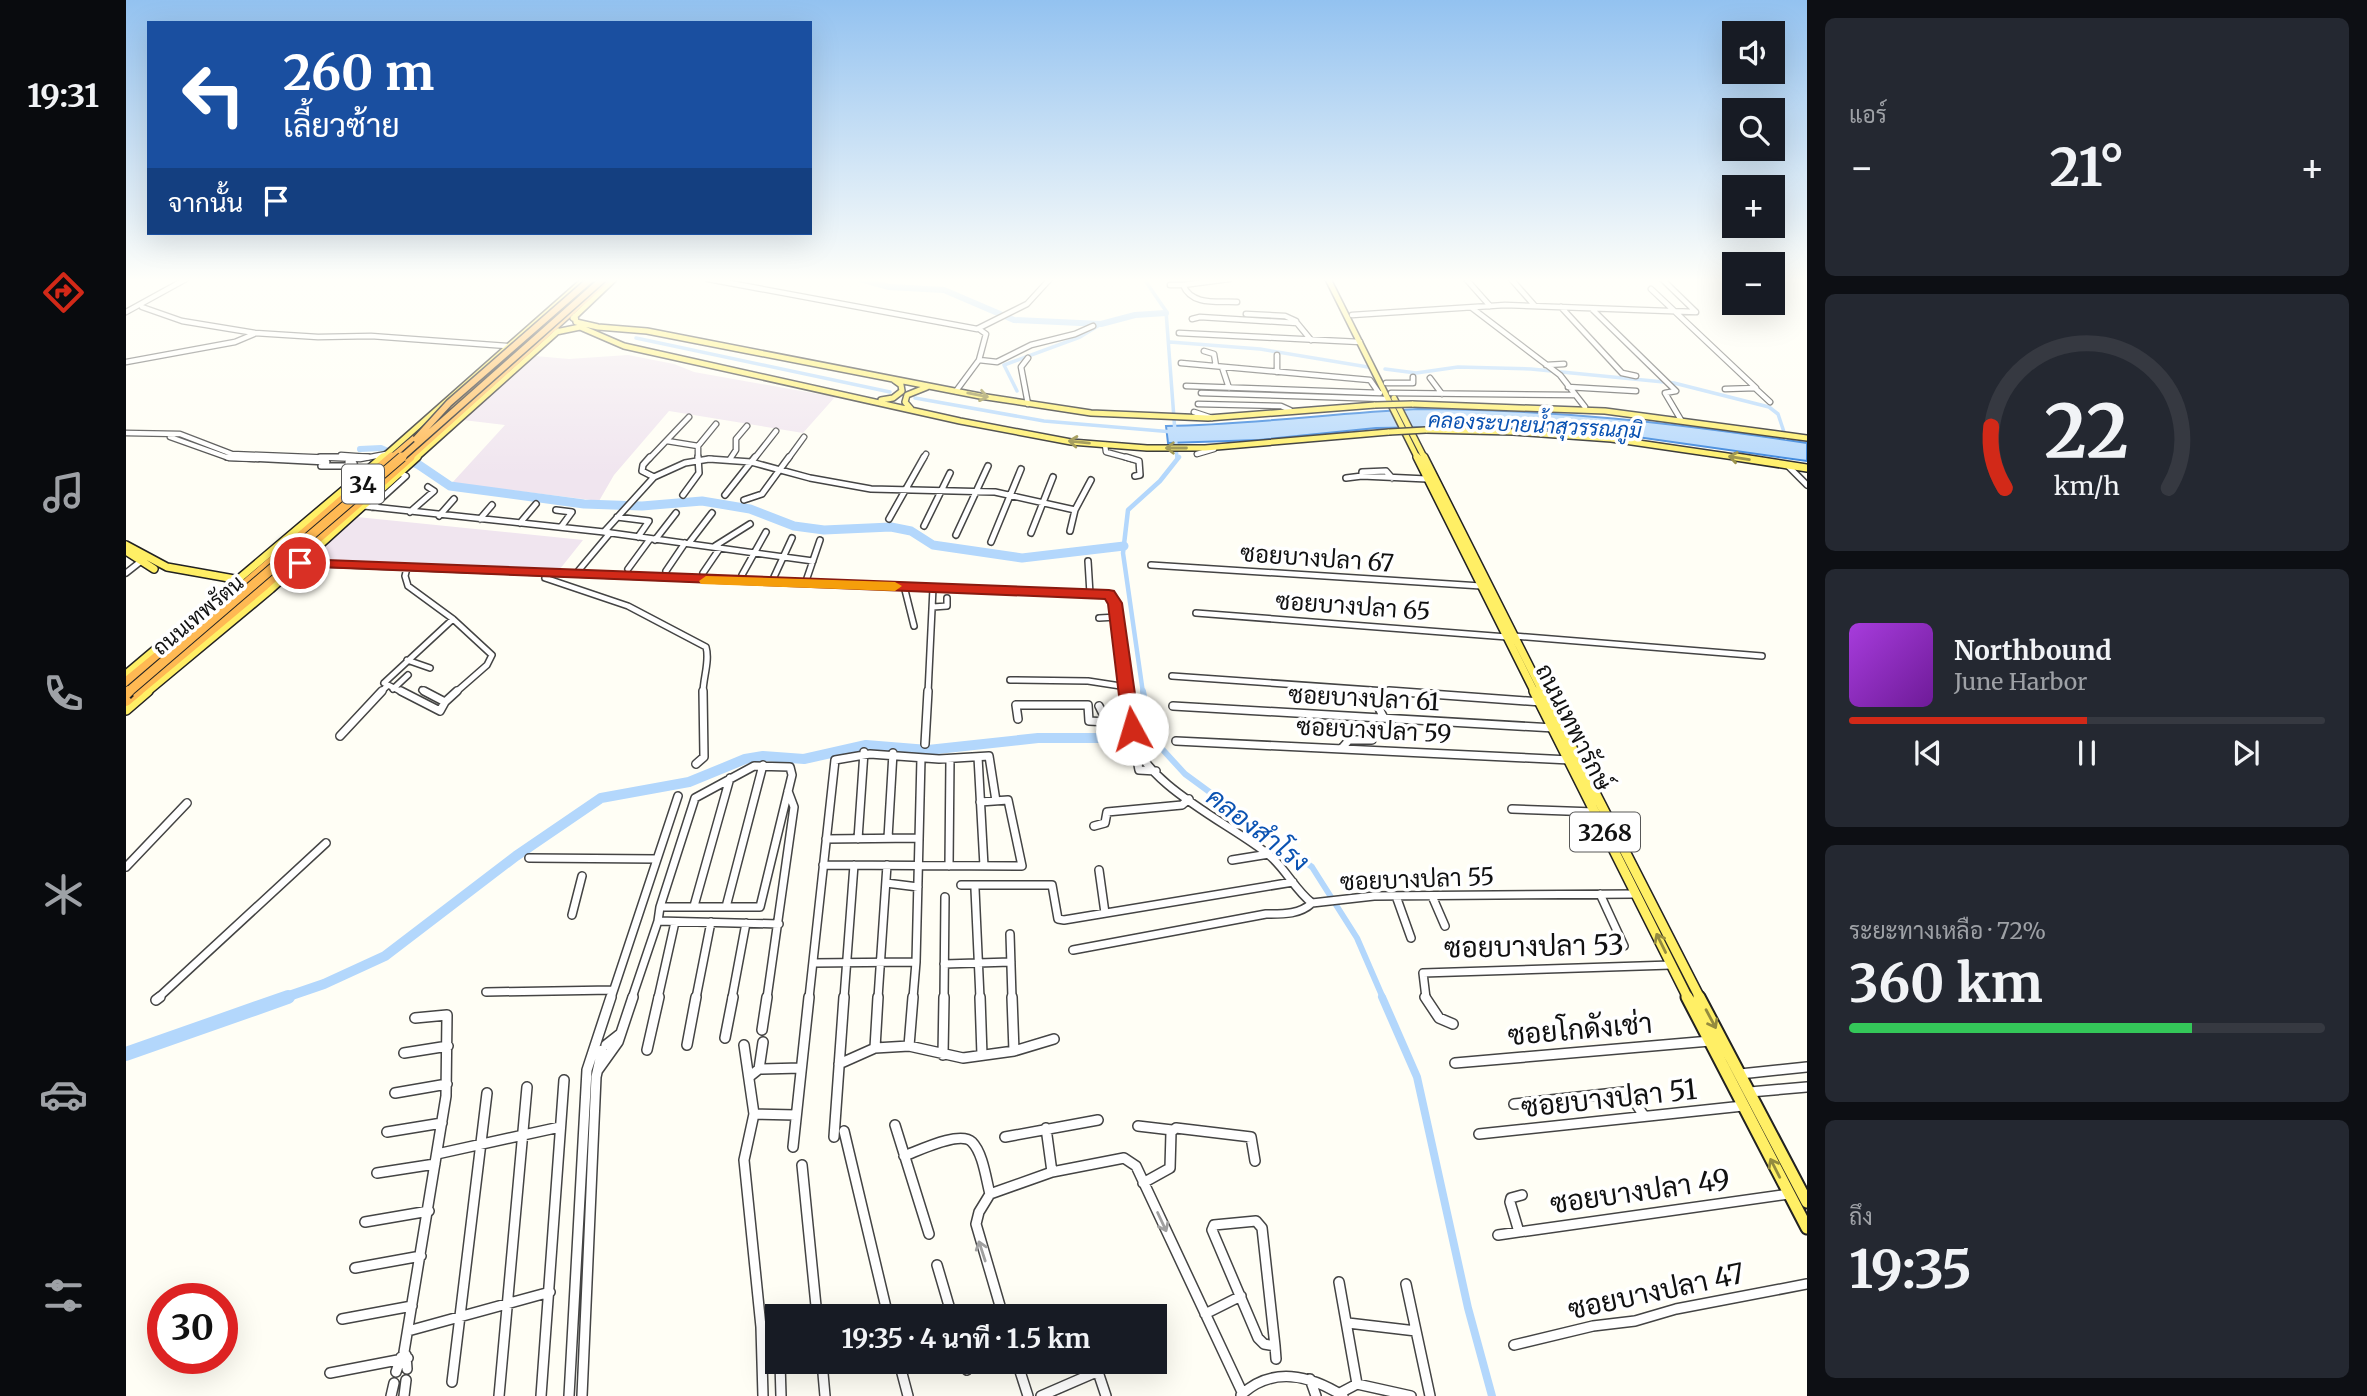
<!DOCTYPE html>
<html lang="th">
<meta charset="utf-8">
<style>
body{margin:0;font-family:Merriweather,Sarabun,serif;background:#242831;color:#f1f3f6;height:100vh;display:flex;flex-direction:column;font-size:26px;white-space:nowrap}
*{box-sizing:border-box;margin:0}
p{font-size:23px;color:#9ea1a6}
.icon{flex:none;width:38px;height:38px;fill:none;stroke:currentColor;stroke-width:2;stroke-linecap:round;stroke-linejoin:round}
.map{position:relative;flex:1;overflow:hidden}
.side{display:flex;flex-direction:column;gap:18px;padding:18px;background:#0d0f14;width:560px}
.side>*{flex:none}
.banner{position:absolute;left:21px;top:21px;width:665px;height:214px;border-radius:0px;box-shadow:0 7px 28px #0002;background:#1a4fa0;color:#fff;overflow:hidden}
.controls{position:absolute;left:1596px;top:21px;display:grid;gap:14px}
.controls a{display:grid;place-items:center;width:63px;height:63px;border-radius:0px;background:#171b24;box-shadow:0 7px 28px #0002;font-size:35px}
.speed{position:absolute;left:21px;top:1283px;display:flex;gap:14px;font-size:35px;font-weight:700;text-align:center}
.speed>*{display:grid;place-content:center;width:91px;height:91px;border-radius:50%;background:#171b24;box-shadow:0 7px 28px #0002;line-height:1}
.speed .limit{border:10px solid #d22;background:#fff;color:#111}
.pin{position:absolute;display:grid;place-items:center;width:60px;height:60px;color:#fff;margin:-30px;border:4px solid #fff;border-radius:50%;box-shadow:0 2px 7px #0007}
.me{position:absolute;width:77px;margin:-38px;rotate:354deg;stroke-linejoin:round;filter:drop-shadow(0 0 5px #0008)}
.turn{display:flex;align-items:center;gap:24px;height:147px;padding:0 21px;font-size:32px}
.turn .icon{width:91px;height:91px;stroke-width:2.5}
.turn b{display:block;font-size:49px;line-height:60px}
.then{display:flex;align-items:center;height:66px;padding:0 21px;background:#0003;gap:14px;font-size:26px}
.big{font-size:52px;font-weight:700;line-height:1.1}
.side .widget{flex:1;display:flex;flex-direction:column;justify-content:center;gap:10px;min-width:0;padding:0 24px;border-radius:10px;background:#242831}
.side .dial{align-items:center;gap:0}
.dial svg{height:182px;overflow:visible;fill:none;stroke:#363941;stroke-width:7;stroke-linecap:round;text-anchor:middle}
.dial text{fill:#f1f3f6;stroke:none}
.song{display:flex;align-items:center;gap:21px}
.cover{width:84px;height:84px;border-radius:10px;background:linear-gradient(135deg,hsl(280 70% 55%),hsl(280 70% 35%))}
.played{height:7px;border-radius:4px;background:linear-gradient(90deg,#d22918 50%,#363941 50%)}
.keys{display:flex;justify-content:space-around;direction:ltr}
.heat{display:flex;justify-content:space-between;align-items:center;font-size:38px;direction:ltr}
.charge{height:10px;border-radius:5px;background:linear-gradient(90deg,#34c759 72%,#363941 0)}
.trip{position:absolute;left:639px;top:1304px;width:402px;height:70px;border-radius:0px;background:#171b24;box-shadow:0 7px 28px #0002;font-weight:700;line-height:70px;text-align:center}
main{display:flex;flex:1;min-height:0}
.tabs{display:flex;flex-direction:column;width:126px;justify-content:space-around;align-items:center;background:#090b0e;color:#9ea1a6}
.tabs .icon{width:49px;height:49px}
.tabs .current{color:#d22918}
.tabs b{font-size:32px;color:#f1f3f6}
.map>svg:first-child{display:block}
</style>
<main>
<nav class="tabs">
<b>19:31</b>
<svg class="icon current" aria-label="directions" viewBox="0 0 24 24"><path d="M12 3l9 9-9 9-9-9zM9 14v-3h6M13 9l2 2-2 2"/></svg>
<svg class="icon" aria-label="music" viewBox="0 0 24 24"><path d="M9 18V5l10-2v13"/><circle cx="6" cy="18" r="3"/><circle cx="16" cy="16" r="3"/></svg>
<svg class="icon" aria-label="phone" viewBox="0 0 24 24"><path d="M5 4h4l2 5-3 2q2 4 5 5l2-3 5 2v4C11 20 4 13 5 4z"/></svg>
<svg class="icon" aria-label="climate" viewBox="0 0 24 24"><path d="M12 3v18M4 7l16 10M4 17L20 7"/></svg>
<svg class="icon" aria-label="car" viewBox="0 0 24 24"><path d="M5 17H2v-5l4-1 3-4h7l3 4 3 1v5h-3M9 17h6M6 11h13"/><circle cx="7" cy="17" r="2"/><circle cx="17" cy="17" r="2"/></svg>
<svg class="icon" aria-label="filters" viewBox="0 0 24 24"><path d="M4 7h16M4 17h16"/><circle cx="9" cy="7" r="2"/><circle cx="15" cy="17" r="2"/></svg>
</nav>
<div class="map">
<svg width="1681" height="1396" viewBox="0 0 1681 1396">
<rect width="100%" height="100%" fill="#fffef5"/>
<path fill="#f0e5ef" d="M502 355 548 364 568 372 709 397 677 433 543 411 488 475 473 501 326 483 379 425 337 420 409 356 443 359Z
M231 517 457 540 430 574 180 563Z"/>
<path fill="#b3d7fc" stroke="#3280dc" stroke-width="2" d="M1292 409C1426 409 1549 423 1681 443V461L1497 435 1373 426 1250 428 1133 440 1042 443 1040 426C1124 425 1207 413 1292 409Z"/>
<g fill="none" stroke-linecap="round" stroke-linejoin="round">
<path stroke="#b3d7fc" stroke-width="3.5" d="M1018 279 1040 311 1051 459
M510 338 764 392
M1044 342 1134 349 1242 367
M1259 369 1290 373 1332 367 1405 369 1548 383 1643 407 1652 414 1660 438
M891 391 878 365 954 337 975 324
M789 398 918 421 1047 432"/>
<path stroke="#b3d7fc" stroke-width="4.5" d="M1017 693 997 553 1002 510 1034 481 1053 457"/>
<path stroke="#b3d7fc" stroke-width="6" d="M1017 691 1026 738 1059 774 1186 867 1231 938 1257 998"/>
<path stroke="#b3d7fc" stroke-width="8" d="M1256 997 1291 1077 1342 1308 1366 1396"/>
<path stroke="#b3d7fc" stroke-width="6" d="M734 279 763 287 818 290 888 320 975 324 1009 315 1040 313
M234 449 255 448 280 459"/>
<path stroke="#b3d7fc" stroke-width="9" d="M276 457 293 465 324 486 458 504 516 506 576 501 624 509 668 526 698 530 765 527 785 531 807 545 896 558 998 546"/>
<path stroke="#b3d7fc" stroke-width="10" d="M157 998 198 984 259 956 390 856 475 798 563 782 619 759 637 756 678 759 740 745 802 750 912 738H1026"/>
<path stroke="#b3d7fc" stroke-width="14" d="M0 1054 162 997"/>
<defs>
<path id="minor-far3" d="M582 279 851 329 901 304 924 279
M1103 279 1057 285C1066 306 1091 301 1111 302
M1340 279 1364 306
M1385 279 1409 306
M1044 285H1057
M1525 289 1630 388 1599 389
M16 307 56 321 129 333 192 337 245 336 381 346
M1435 307 1496 373 1510 376
M1346 308 1434 375 1459 407
M1467 310 1550 391 1539 393 1555 420
M0 312 60 279
M1120 314 1159 316 1170 321
M1226 315 1379 305 1570 312 1536 279
M1066 319 1074 317 1171 323 1185 340
M1053 333 1234 342
M1078 351 1088 354 1090 366
M1151 355V372
M902 358 895 367 902 404
M853 360 871 362 905 345 949 334 967 326
M0 362 109 342 128 334
M1055 363 1244 380 1253 393
M1420 365 1438 364
M1096 367 1103 388
M1304 378 1316 394
M1260 383H1287V377
M1060 386 1254 393
M1442 387 1510 391
M1630 389 1644 402
M830 391 853 360 860 334 853 329
M1075 393 1260 399
M1265 393 1449 395
M1072 404 1155 406 1164 410
M1068 412 1086 418
M0 433 54 434 106 454 234 459 260 454
M44 437 103 458 132 459
M541 441 572 446
M979 445 980 452 1006 459
M1071 454 1088 449
M215 455 243 457
M523 459 563 417
M572 459V446L590 424
M582 459H586
M604 459 610 450V439L621 426
M628 459 650 431
M662 459 678 437
M797 459 800 454"/>
<path id="minor-far2" d="M101 457 201 462
M194 457H242
M524 457 517 465 516 471 528 477
M1000 457 1013 461 1014 475 1009 476
M222 462 228 463 229 468 243 470
M1661 465 1681 485
M195 466H228
M1236 476V472L1260 471 1266 478
M1220 478 1236 476 1301 479
M557 495 573 473 572 457
M599 495 629 457
M618 500 636 494 663 457
M238 506 478 532 687 561
M246 507 280 476 274 473
M430 510 446 512 435 527
M284 512 308 491 302 487
M313 516 328 499
M491 517 523 521 512 537
M354 519 366 505
M763 519 798 457
M394 523 410 504
M798 526 824 473
M944 531 949 510 965 480
M478 532 528 477 559 463 583 459 625 462 684 478 745 489 869 492 949 510
M905 533 927 477
M830 535 862 466
M529 540 550 513
M865 542 895 469
M563 543 586 513
M589 546 624 524
M962 561 964 594
M174 563 983 595 989 603 1000 693
M1025 565 1355 586
M281 568 279 576 282 586 327 619 366 655 361 665 329 693
M502 569 524 539
M453 570 484 533
M540 571 559 543
M0 573 14 562
M577 573 594 548
M616 575 640 532
M648 577 666 538
M419 578 502 606 580 647C584 661 577 678 577 693
M681 578 694 540
M778 586 788 626
M807 607 821 606V598
M1070 613 1381 637
M973 618 991 617
M1388 636 1636 656
M281 660 304 668
M1046 676 1288 693
M884 680 962 681 1001 687
M267 689 282 675
M296 690 302 693
M254 693 261 686
M278 693 258 683 327 619
M802 693 807 588"/>
<path id="minor-far1" d="M275 691 314 711 319 702
M298 691 319 702 331 691
M1000 691C1001 705 1002 720 1005 734 1017 785 1105 824 1143 855 1160 869 1169 890 1186 903L1248 896 1510 894
M1244 691 1258 718
M1263 691 1415 702
M973 706 981 722 1006 726
M1047 706 1428 728
M892 719 890 705H962L963 721 981 722
M214 736 256 691
M1050 741 1444 760
M799 744 802 691
M1216 748 1223 740H1246
M1017 756 1012 765 1013 770 1030 771
M852 757 858 866
M570 764 578 757 577 691
M628 766 664 767 666 775 634 907H534L569 798Z
M1386 809 1469 812
M968 826 979 823 981 812 1056 805 1063 799
M762 838 767 753
M700 839 793 838
M732 839 738 752
M403 858 531 859
M1106 860 1143 854
M697 865 896 866 882 800 854 802
M823 866 824 759
M0 867 61 803
M973 870 979 913
M760 883 792 887
M835 885H926L932 919 938 920 1167 882
M849 889 854 998
M1474 894 1498 946
M1270 896 1285 938
M1306 896 1319 926
M568 906 604 778
M600 907 637 765
M446 915 456 876
M532 921 653 924
M884 934 886 998
M947 950 1140 914C1156 914 1173 915 1186 903
M687 963 790 962 795 758
M818 964 885 962
M360 992 487 990
M32 998 200 843
M485 998 552 796
M506 998 532 921 534 907
M532 998 549 922
M570 998 585 922
M606 998 620 923
M641 998 668 807 662 791
M683 998 709 760 744 754 813 759 863 756 870 801
M718 998 728 865
M752 998 761 865
M787 998 790 962
M818 998 819 897
M1300 998 1297 973 1545 965"/>
<path id="minor" d="M854 997 856 1055
M886 997 888 1051
M1299 997 1313 1018 1327 1024
M30 1000 34 997
M636 1030 641 997
M599 1038 607 997
M480 1045 494 1034
M561 1045 570 997
M618 1045 628 1114 618 1160 635 1327
M783 1046 787 997
M749 1048 752 997
M521 1050 533 997
M278 1053 322 1046
M817 1055 818 997
M1329 1063 1584 1041
M713 1064 749 1048 783 1046 837 1058 888 1051 928 1039
M633 1069 675 1068
M472 1070 492 1042 507 997
M1614 1074 1681 1067
M623 1077 633 1069 637 1042
M1624 1092 1681 1087
M269 1093 321 1084
M1388 1104 1498 1092 1505 1096 1518 1116
M628 1114 670 1115
M769 1125 803 1234
M1012 1126 1046 1130
M920 1128 926 1172
M718 1131 762 1316
M261 1132 316 1123
M1353 1134 1617 1106
M708 1137 718 997
M879 1137 972 1120
M667 1147 683 997
M311 1154 434 1127
M778 1156C792 1151 834 1130 846 1142 857 1153 860 1179 864 1194
M676 1165 691 1316
M251 1173 309 1164
M1017 1183 1044 1168 1045 1132 1050 1128 1125 1137 1129 1161
M1130 1221 1136 1228 1149 1346 1138 1344 1132 1338 1086 1230 1088 1225Z
M239 1222 303 1211
M1393 1232 1384 1202 1385 1198 1396 1195
M1372 1235 1663 1194
M811 1265 826 1316
M229 1268 295 1256
M1213 1282 1231 1384
M1280 1284 1304 1396
M1079 1314 1115 1296
M857 1316 874 1308
M877 1316 850 1224 853 1212 864 1194 926 1172 998 1158 1010 1166 1116 1392
M216 1319 286 1306
M1222 1323 1290 1331
M282 1331 424 1292
M1388 1345 1467 1326 1509 1321 1550 1309 1681 1284
M1149 1346 1150 1359
M278 1352 320 1096 321 1015 289 1018
M280 1355 281 1369
M654 1362 655 1396
M696 1362 699 1396
M773 1362 782 1396
M839 1362 841 1370
M891 1362 902 1396
M270 1372 275 1357
M204 1373 282 1358
M1184 1379 1190 1396
M326 1382 361 1093
M1214 1393 1231 1384 1285 1396
M1115 1395C1146 1366 1184 1375 1217 1396
M265 1396 268 1383
M278 1396 280 1380
M373 1396 401 1087
M415 1396 438 1080
M443 1396 461 1070 485 997
M456 1396 470 1077 476 1050
M637 1396 635 1327 651 1346
M915 1396 968 1373 973 1375 980 1396"/>
<path id="major-far3" d="M1202 279 1292 459
M449 316 450 322 472 327 521 331 854 396 965 413 1082 418 1249 405
M447 318 488 279
M430 332 454 327 498 346 834 421 945 442 1021 448H1079L1263 432
M1268 398 1299 459
M755 400 767 398 776 391 775 385 768 380
M1286 404 1479 411 1681 438
M785 409 779 402 781 395 801 387
M1300 430 1387 432 1485 439 1622 459
M255 459 459 279
M289 459 432 331"/>
<path id="major-far2" d="M1291 457 1409 693
M1298 457 1417 693
M1610 457 1681 468
M0 545 41 567 114 580
M0 551 28 569
M0 674 257 457
M20 693 145 589 291 457"/>
<path id="major-far1" d="M1408 691 1562 998
M1417 691 1574 998
M0 710 22 691"/>
<path id="major" d="M1561 997 1681 1228
M1573 997 1681 1202"/>
<path id="highway-far2" d="M313 417 401 339
M264 459 296 432
M282 459 482 279"/>
<path id="highway-far1" d="M0 682 122 582 266 457
M10 693 139 585 284 457"/>
<path id="highway" d="M0 701 12 691"/>
</defs>
<use href="#minor-far3" stroke="#444" stroke-width="7"/>
<use href="#minor-far2" stroke="#444" stroke-width="8"/>
<use href="#minor-far1" stroke="#444" stroke-width="10"/>
<use href="#minor" stroke="#444" stroke-width="12"/>
<use href="#major-far3" stroke="#222" stroke-width="8"/>
<use href="#major-far2" stroke="#222" stroke-width="10"/>
<use href="#major-far1" stroke="#222" stroke-width="12"/>
<use href="#major" stroke="#222" stroke-width="15"/>
<use href="#highway-far2" stroke="#222" stroke-width="9"/>
<use href="#highway-far1" stroke="#222" stroke-width="11"/>
<use href="#highway" stroke="#222" stroke-width="14"/>
<use href="#minor-far3" stroke="#fff" stroke-width="4.5"/>
<use href="#minor-far2" stroke="#fff" stroke-width="5"/>
<use href="#minor-far1" stroke="#fff" stroke-width="7"/>
<use href="#minor" stroke="#fff" stroke-width="9"/>
<use href="#major-far3" stroke="#ffef65" stroke-width="5"/>
<use href="#major-far2" stroke="#ffef65" stroke-width="7"/>
<use href="#major-far1" stroke="#ffef65" stroke-width="9"/>
<use href="#major" stroke="#ffef65" stroke-width="11"/>
<use href="#highway-far2" stroke="#ffb953" stroke-width="6"/>
<use href="#highway-far1" stroke="#ffb953" stroke-width="9"/>
<use href="#highway" stroke="#ffb953" stroke-width="10"/>
<defs>
<path id="major-bridge" d="M1249 405 1286 404
M1263 432 1300 430"/>
<path id="highway-bridge-far2" d="M290 439 323 403 465 279
M274 459 477 279"/>
<path id="highway-bridge-far1" d="M1 693 276 457"/>
<path id="highway-bridge" d="M0 694 3 691"/>
</defs>
<use href="#major-bridge" stroke="#222" stroke-width="8" stroke-linecap="butt"/>
<use href="#highway-bridge-far2" stroke="#222" stroke-width="9" stroke-linecap="butt"/>
<use href="#highway-bridge-far1" stroke="#222" stroke-width="11" stroke-linecap="butt"/>
<use href="#highway-bridge" stroke="#222" stroke-width="14" stroke-linecap="butt"/>
<use href="#major-bridge" stroke="#ffef65" stroke-width="5"/>
<use href="#highway-bridge-far2" stroke="#ffb953" stroke-width="6"/>
<use href="#highway-bridge-far1" stroke="#ffb953" stroke-width="9"/>
<use href="#highway-bridge" stroke="#ffb953" stroke-width="10"/>
</g>
<defs><path id="oneway-shaft" d="M-6 0H5M1.5-3L5.5 0L1.5 3" fill="none" stroke-width="1.6" stroke-linecap="round" stroke-linejoin="round" transform="scale(1.75)"/></defs>
<g stroke="#948b3f">
<use href="#oneway-shaft" transform="translate(852 395) rotate(11)"/>
<use href="#oneway-shaft" transform="translate(953 442) rotate(-174)"/>
<use href="#oneway-shaft" transform="translate(1050 448) rotate(-180)"/>
<use href="#oneway-shaft" transform="translate(1613 458) rotate(-171)"/>
<use href="#oneway-shaft" transform="translate(1535 943) rotate(-116)"/>
<use href="#oneway-shaft" transform="translate(1585 1019) rotate(62)"/>
<use href="#oneway-shaft" transform="translate(1649 1168) rotate(-117)"/>
</g>
<g stroke="#a0a0a0">
<use href="#oneway-shaft" transform="translate(1036 1222) rotate(65)"/>
<use href="#oneway-shaft" transform="translate(856 1251) rotate(-108)"/>
</g>
<linearGradient id="sky" x2="0" y2="1"><stop stop-color="#93c2f0"/><stop offset="0.59" stop-color="#fffffa"/><stop offset="1" stop-color="#fffffa" stop-opacity="0"/></linearGradient>
<rect width="1681" height="475" fill="url(#sky)"/>
<path fill="#d22918" stroke="#881b10" stroke-width="2" d="M174 559 983 590 988 591 996 603 1014 729 1006 735 997 729 982 604 979 599 169 566V560Z"/>
<path fill="#f59e0b" d="M580 576 769 582 776 586 769 591 575 584 573 581Z"/>
<g text-anchor="middle" dominant-baseline="central" stroke-width="7" stroke-linejoin="round" paint-order="stroke">
<g font-size="21" font-style="italic" fill="#0a52b2" stroke="#fff">
<text transform="translate(1409 425) rotate(3)">คลองระบายน้ำสุวรรณภูมิ</text>
</g>
<g font-size="21" fill="#111" stroke="#fff">
<text transform="translate(72 615) rotate(-40)">ถนนเทพรัตน</text>
</g>
<g fill="#fff" stroke="#585858" stroke-width="2">
<rect x="216" y="464.5" width="42" height="39" rx="5"/>
<rect x="1444" y="812.5" width="70" height="39" rx="5"/>
</g>
<g font-size="23" font-weight="bold" fill="#111">
<text x="237" y="484">34</text>
<text x="1479" y="832">3268</text>
</g>
<g font-size="24" fill="#111" stroke="#fff">
<text transform="translate(1191 558) rotate(4)">ซอยบางปลา 67</text>
<text transform="translate(1227 606) rotate(4)">ซอยบางปลา 65</text>
<text transform="translate(1238 698) rotate(3)">ซอยบางปลา 61</text>
<text transform="translate(1448 727) rotate(63)">ถนนเทพารักษ์</text>
<text transform="translate(1248 730) rotate(3)">ซอยบางปลา 59</text>
<text transform="translate(1291 879) rotate(-2)">ซอยบางปลา 55</text>
</g>
<g font-size="26" font-style="italic" fill="#0a52b2" stroke="#fff">
<text transform="translate(1132 829) rotate(37)">คลองสำโรง</text>
</g>
<g font-size="28" fill="#111" stroke="#fff">
<text transform="translate(1408 946) rotate(-1)">ซอยบางปลา 53</text>
<text transform="translate(1454 1029) rotate(-5)">ซอยโกดังเช่า</text>
<text transform="translate(1483 1098) rotate(-6)">ซอยบางปลา 51</text>
<text transform="translate(1514 1191) rotate(-8)">ซอยบางปลา 49</text>
<text transform="translate(1530 1291) rotate(-12)">ซอยบางปลา 47</text>
</g>
</g>
</svg>
<div class="controls">
<a><svg class="icon" aria-label="sound" viewBox="0 0 24 24"><path d="M4 9h4l5-4v14l-5-4H4zM17 9q2 3 0 6"/></svg></a>
<a><svg class="icon" aria-label="search" viewBox="0 0 24 24"><circle cx="10" cy="10" r="6"/><path d="M15 15l6 6"/></svg></a>
<a>+</a>
<a>−</a>
</div>
<div class="speed"><div class="limit">30</div></div>
<div class="pin" style="left:174px;top:563px;background:#d93025"><svg class="icon" aria-label="arrive" viewBox="0 0 24 24"><path d="M6 21V4h12l-3 4 3 4H6"/></svg></div>
<svg class="me" style="left:1006px;top:729px" viewBox="-20 -20 40 40"><circle r="19" fill="#fff"/><path d="M0-13L10 11 0 6-10 11z" fill="#d22918"/></svg>
<div class="trip">19:35 · 4 นาที · 1.5 km</div>
<div class="banner">
<div class="turn"><svg class="icon" aria-label="left" viewBox="0 0 24 24"><path d="M17 20v-9H6M10 6l-5 5 5 5"/></svg><div><b>260 m</b>เลี้ยวซ้าย</div></div>
<div class="then">จากนั้น<svg class="icon" aria-label="arrive" viewBox="0 0 24 24"><path d="M6 21V4h12l-3 4 3 4H6"/></svg></div>
</div>
</div>
<section class="side">
<div class="widget"><p>แอร์</p>
<div class="heat"><a>−</a><b class="big">21°</b><a>+</a></div>
</div>
<div class="widget dial"><svg viewBox="0 0 100 80">
<path d="M14 69A42 42 0 1 1 86 69"/>
<path d="M14 69A42 42 0 0 1 8 42" stroke="#d22918"/>
<text x="50" y="56" font-size="32" font-weight="700">22</text>
<text x="50" y="72" font-size="11">km/h</text>
</svg></div>
<div class="widget">
<div class="song"><i class="cover"></i><div><b>Northbound</b><p>June Harbor</p></div></div>
<div class="played"></div>
<div class="keys"><svg class="icon" aria-label="previous" viewBox="0 0 24 24"><path d="M18 5L8 12l10 7zM5 5v14"/></svg><svg class="icon" aria-label="pause" viewBox="0 0 24 24"><path d="M8 5v14M16 5v14"/></svg><svg class="icon" aria-label="next" viewBox="0 0 24 24"><path d="M6 5l10 7-10 7zM19 5v14"/></svg></div>
</div>
<div class="widget"><p>ระยะทางเหลือ · 72%</p><b class="big">360 km</b><div class="charge"></div></div>
<div class="widget"><p>ถึง</p><b class="big">19:35</b></div>
</section>
</main>
